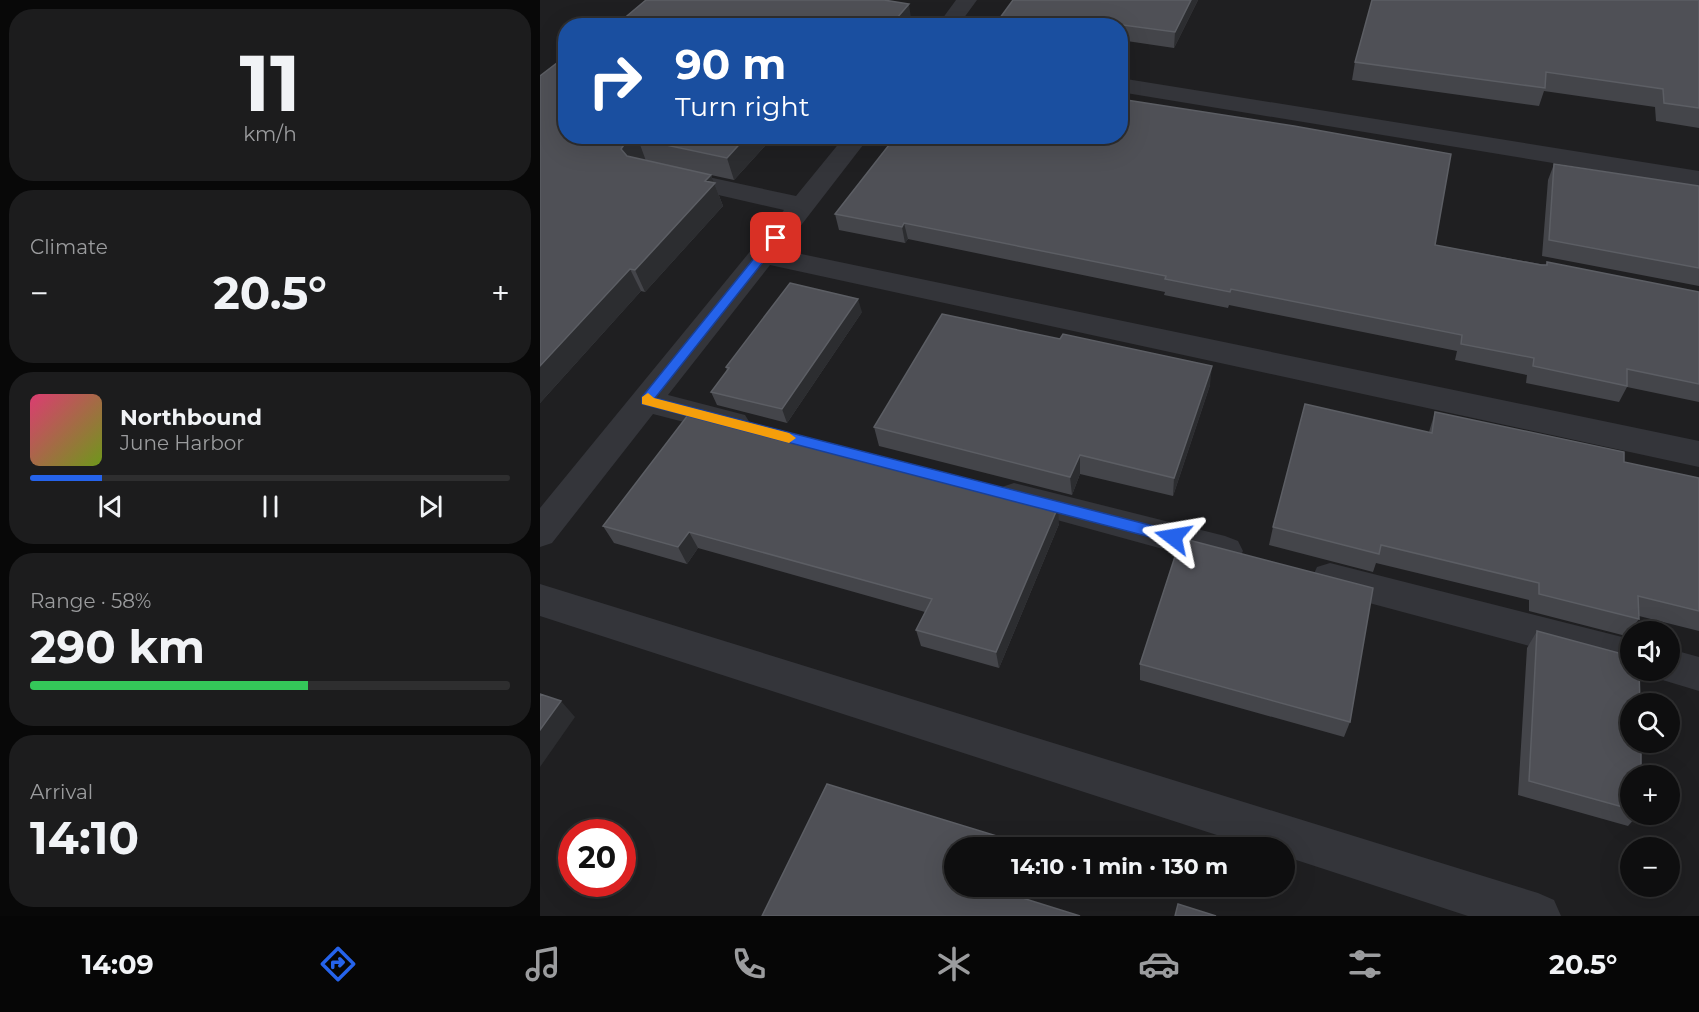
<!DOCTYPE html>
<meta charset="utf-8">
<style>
body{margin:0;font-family:Montserrat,sans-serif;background:#1c1c1d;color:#f1f3f6;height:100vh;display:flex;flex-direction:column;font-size:22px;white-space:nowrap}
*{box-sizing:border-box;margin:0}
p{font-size:20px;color:#9b9c9e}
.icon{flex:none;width:33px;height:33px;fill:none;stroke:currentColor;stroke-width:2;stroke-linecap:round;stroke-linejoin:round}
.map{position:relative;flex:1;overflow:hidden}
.details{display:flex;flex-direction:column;gap:9px;padding:9px;background:#080808;width:540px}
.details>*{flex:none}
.top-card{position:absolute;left:18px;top:18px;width:570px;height:126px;border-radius:24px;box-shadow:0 6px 24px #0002,0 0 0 2px #2e2e2f;background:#1a4fa0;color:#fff;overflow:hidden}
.tools{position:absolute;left:1080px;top:621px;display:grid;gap:12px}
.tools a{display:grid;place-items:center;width:60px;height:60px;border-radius:50%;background:#0e0e0f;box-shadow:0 6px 24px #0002,0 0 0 2px #2e2e2f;font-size:30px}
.speed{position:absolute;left:18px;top:819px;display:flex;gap:12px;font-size:30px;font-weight:700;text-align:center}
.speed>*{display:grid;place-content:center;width:78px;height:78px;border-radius:50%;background:#0e0e0f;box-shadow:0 6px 24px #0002,0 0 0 2px #2e2e2f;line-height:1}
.speed .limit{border:9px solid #d22;background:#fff;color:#111}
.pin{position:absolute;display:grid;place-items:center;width:51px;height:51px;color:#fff;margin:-26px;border-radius:12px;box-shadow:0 3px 9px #0006}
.me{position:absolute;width:66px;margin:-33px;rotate:284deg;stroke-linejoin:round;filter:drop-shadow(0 0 4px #0008)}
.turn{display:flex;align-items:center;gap:21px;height:126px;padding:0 18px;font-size:27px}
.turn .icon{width:78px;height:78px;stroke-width:2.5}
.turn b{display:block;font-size:42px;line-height:51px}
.big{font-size:45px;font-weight:700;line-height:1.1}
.details .card{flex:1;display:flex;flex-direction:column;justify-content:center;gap:9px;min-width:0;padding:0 21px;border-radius:24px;background:#1c1c1d}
.details .dial{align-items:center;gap:0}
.dial b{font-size:78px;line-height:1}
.song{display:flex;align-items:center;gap:18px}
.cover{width:72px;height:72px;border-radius:9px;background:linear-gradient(135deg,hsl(340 70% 55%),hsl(80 70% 35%))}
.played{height:6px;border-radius:3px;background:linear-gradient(90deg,#2563eb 15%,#2e2e2f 15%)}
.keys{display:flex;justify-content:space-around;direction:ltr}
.heat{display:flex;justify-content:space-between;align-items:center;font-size:33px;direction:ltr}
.charge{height:9px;border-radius:4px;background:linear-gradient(90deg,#34c759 58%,#2e2e2f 0)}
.trip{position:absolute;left:404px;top:837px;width:351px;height:60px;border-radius:30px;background:#0e0e0f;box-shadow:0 6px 24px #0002,0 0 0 2px #2e2e2f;font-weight:700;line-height:60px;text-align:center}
.tab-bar{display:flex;height:96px;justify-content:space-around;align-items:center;background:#060606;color:#9b9c9e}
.tab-bar .icon{width:42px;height:42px}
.tab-bar .current{color:#2563eb}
.tab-bar b{font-size:27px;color:#f1f3f6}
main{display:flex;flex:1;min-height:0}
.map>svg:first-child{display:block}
</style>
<main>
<section class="details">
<div class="card dial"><b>11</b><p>km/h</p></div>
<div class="card"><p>Climate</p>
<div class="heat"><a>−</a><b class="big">20.5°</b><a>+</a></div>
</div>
<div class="card">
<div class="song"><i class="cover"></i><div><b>Northbound</b><p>June Harbor</p></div></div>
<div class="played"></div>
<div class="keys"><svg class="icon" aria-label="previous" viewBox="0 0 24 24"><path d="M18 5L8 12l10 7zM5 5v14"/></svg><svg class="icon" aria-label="pause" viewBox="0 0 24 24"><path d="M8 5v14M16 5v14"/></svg><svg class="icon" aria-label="next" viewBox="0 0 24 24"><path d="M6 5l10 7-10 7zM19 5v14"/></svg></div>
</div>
<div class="card"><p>Range · 58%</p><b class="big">290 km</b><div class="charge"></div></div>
<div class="card"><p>Arrival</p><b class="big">14:10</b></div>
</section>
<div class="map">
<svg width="1159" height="916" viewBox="0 0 1159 916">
<rect width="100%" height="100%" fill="#131314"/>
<path fill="#1f1f21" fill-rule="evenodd" d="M0 0H1159V916H0ZM26 26H580V136H26ZM1090 632H1130V670H1090ZM1090 704H1130V742H1090ZM1090 776H1130V814H1090ZM32 832H82V884H32ZM414 848H744V886H414ZM1090 848H1130V886H1090Z"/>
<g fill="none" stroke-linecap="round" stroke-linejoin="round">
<path fill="#34353a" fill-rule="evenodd" d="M416 0H437L418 26H397Z
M580 78 1159 171V187L580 92Z
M305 136H330L242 250 1159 441V467L230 265 128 395 205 415 210 423 205 431 194 435 113 414 12 543 0 547V508L244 210 122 182 118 177 122 172 131 169 256 196Z
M474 483 685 536 698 541 703 551 698 561 685 566 462 505 457 496 462 487Z
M790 563 1090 639V670H1097L1090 673 777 589 772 578 777 567Z
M0 584 998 893 1014 900 1021 916H928L744 856V848H717L0 616Z
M1130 649 1159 657V691L1116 678 1113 670H1130Z"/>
</g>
<path fill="#44454a" d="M658 0 634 48 580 40V26H454Z
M1159 0V128L1116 121 1115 107 1004 91 999 106 812 80 815 62Z
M0 76 26 136H234L194 180 171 175 183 206 105 292 101 291 0 403Z
M1014 164 1159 186V286L1002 256 1008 180Z
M295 214 895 245 1006 265 1007 262 1159 292V402L1087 387 1079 402 986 383 987 375 915 360 917 351 689 305 688 308 624 295 625 292 368 239 365 243 299 230Z
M322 312 247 423 177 405 171 392 187 371 186 367Z
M670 385 633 496 540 474 532 495 339 446 334 427Z
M895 412 1084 462 1159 478V631L1099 616V619L1086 636 989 611V600L836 563 833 572 729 545 733 527 889 432Z
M519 524 459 668 381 646 376 630 385 612 158 548 147 564 74 543 63 526Z
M997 631 1090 776V814H1099L1088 826 978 795 987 648Z
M600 664 810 722 804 737 600 680Z"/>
<path fill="#2c2d30" d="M651 0H658L634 48 635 32Z
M369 4 372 26H350Z
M207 136H234L194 180 187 158Z
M98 139 106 161 95 165 81 149 86 142Z
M171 175 183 206 105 292 95 270Z
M364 223 368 239 365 243 362 227Z
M90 269 101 291 0 403V366Z
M318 299 322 312 247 423 242 409Z
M672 366 670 385 633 496 634 478Z
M540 455V474L532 495 530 477Z
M518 507 519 524 459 668 456 652Z
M149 532 158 548 147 564 138 547Z
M21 701 35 717 0 767V730Z
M479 886H486L479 907 476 896Z"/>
<path fill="#4f5056" stroke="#5c5e64" stroke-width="1.5" d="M106 0H344L369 4 350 26H75Z
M473 0H651L635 32 568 23 567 26H454Z
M832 0H1159V108L1124 103 1123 89 1006 72 1005 88 815 62Z
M26 56V136H207L187 158 98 139 86 142 81 149 87 156 171 175 165 181 175 183 95 270 90 269 0 366V76Z
M580 99 754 126 911 154 895 245 1001 265H1007V262L1159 292V384L1087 369V386L993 366 994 358 921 344 922 335 691 289 690 292 625 279 626 276 364 223 362 227 295 214 356 136H580Z
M1014 164 1159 186V268L1009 240Z
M250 283 318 299 242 409 171 392 189 368 186 367Z
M402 314 520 339 523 334 672 366 634 478 540 455 530 477 334 427Z
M765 404 892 433 895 412 1084 452V462L1159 478V611L1098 596 1099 619 999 594V583L841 545 839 554 733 527Z
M151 411 518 507 456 652 376 630 392 599 149 532 138 547 63 526Z
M641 538 833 588 810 722 600 664Z
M997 631 1090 656V670H1099L1100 704H1090V742H1101V776H1090V809L989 781Z
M0 694 21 701 0 730Z
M287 784 493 847 414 848V886H479L476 896 540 916H222Z
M638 904 676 916H635Z"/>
<path fill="#2563eb" stroke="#184099" stroke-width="1.5" d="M232 236 242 238 115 398 633 531 638 533 640 537 638 541 633 543 102 404V397Z"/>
<path fill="#f59e0b" d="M108 393 114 398 249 433 256 438 249 443 102 404V397Z"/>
</svg>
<div class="tools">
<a><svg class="icon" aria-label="sound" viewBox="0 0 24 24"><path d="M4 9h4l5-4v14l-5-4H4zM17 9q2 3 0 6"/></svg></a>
<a><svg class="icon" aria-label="search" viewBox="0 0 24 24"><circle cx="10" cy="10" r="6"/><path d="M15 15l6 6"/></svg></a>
<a>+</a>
<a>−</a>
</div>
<div class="speed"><div class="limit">20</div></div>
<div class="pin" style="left:236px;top:238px;background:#d93025"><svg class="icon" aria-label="arrive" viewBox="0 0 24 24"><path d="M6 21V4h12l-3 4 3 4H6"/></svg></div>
<svg class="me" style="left:633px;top:537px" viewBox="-20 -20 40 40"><path d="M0-17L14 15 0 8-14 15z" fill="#2563eb" stroke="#fff" stroke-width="4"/></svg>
<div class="trip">14:10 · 1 min · 130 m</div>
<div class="top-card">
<div class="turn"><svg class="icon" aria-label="right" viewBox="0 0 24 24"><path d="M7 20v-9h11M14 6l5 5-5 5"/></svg><div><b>90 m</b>Turn right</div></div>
</div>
</div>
</main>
<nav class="tab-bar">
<b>14:09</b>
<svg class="icon current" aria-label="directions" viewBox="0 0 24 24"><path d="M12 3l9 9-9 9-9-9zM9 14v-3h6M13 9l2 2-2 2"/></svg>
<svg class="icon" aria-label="music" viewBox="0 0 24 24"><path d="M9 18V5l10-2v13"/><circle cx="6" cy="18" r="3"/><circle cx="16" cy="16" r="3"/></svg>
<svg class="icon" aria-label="phone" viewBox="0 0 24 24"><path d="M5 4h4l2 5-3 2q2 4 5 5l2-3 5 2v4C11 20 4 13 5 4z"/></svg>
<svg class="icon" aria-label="climate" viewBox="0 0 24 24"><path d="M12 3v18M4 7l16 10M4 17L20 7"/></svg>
<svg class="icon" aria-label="car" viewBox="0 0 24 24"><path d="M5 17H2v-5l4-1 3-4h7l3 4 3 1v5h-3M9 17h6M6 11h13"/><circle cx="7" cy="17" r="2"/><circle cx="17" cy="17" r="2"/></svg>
<svg class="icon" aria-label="filters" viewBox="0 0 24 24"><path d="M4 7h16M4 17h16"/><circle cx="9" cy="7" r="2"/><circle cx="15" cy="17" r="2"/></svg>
<b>20.5°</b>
</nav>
